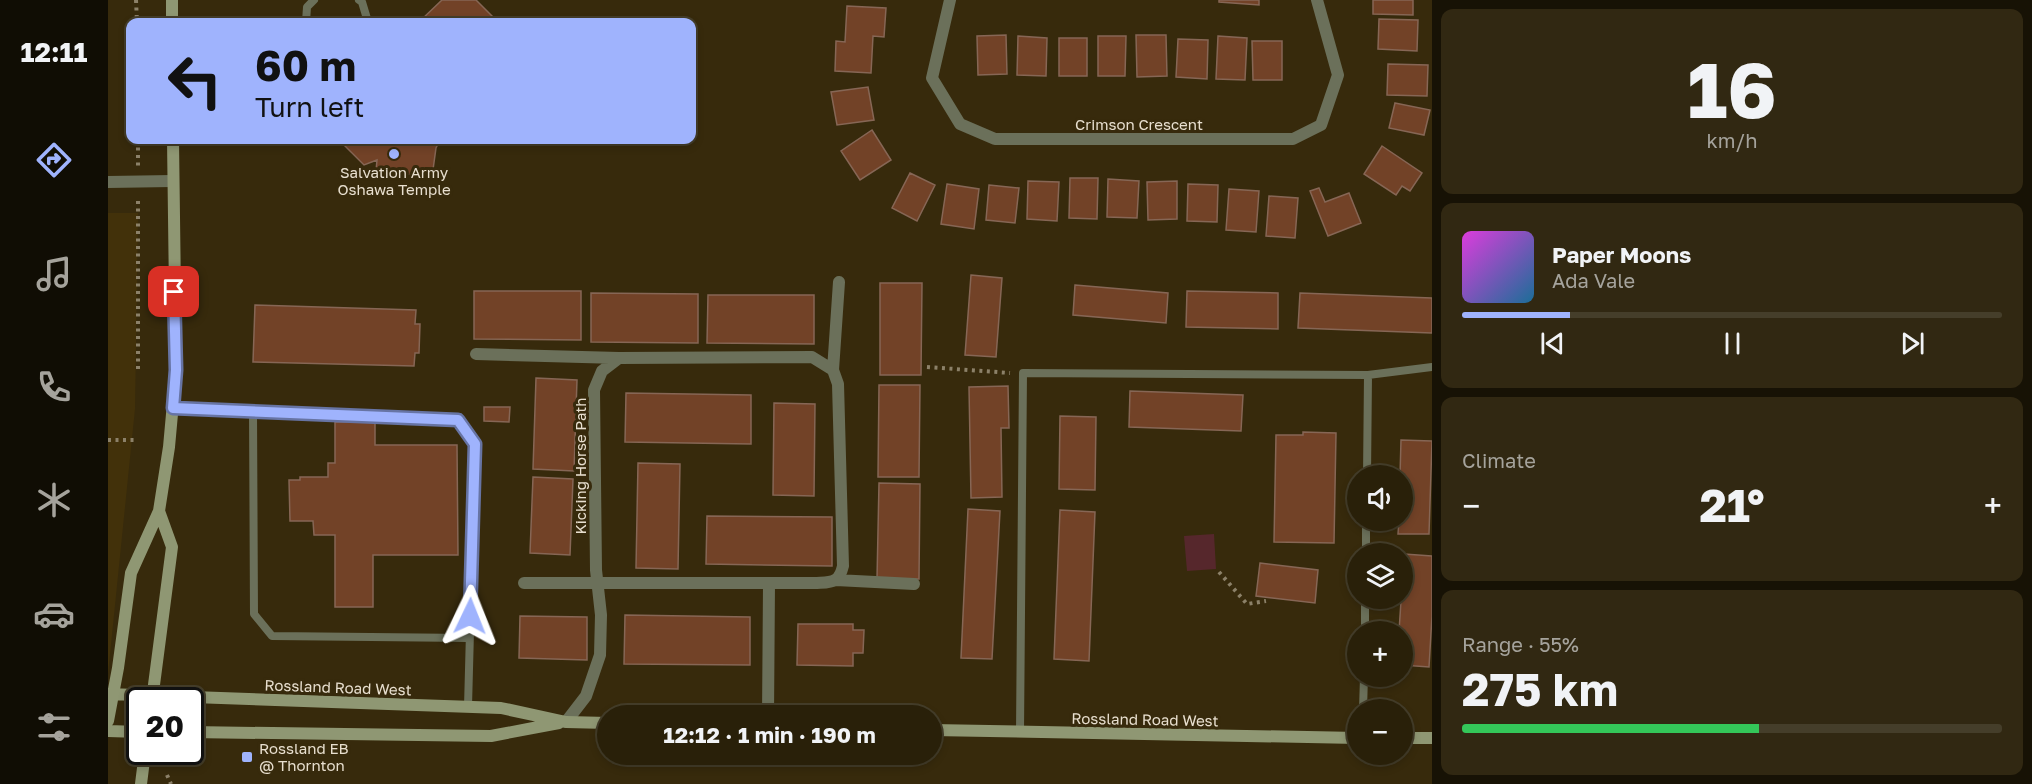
<!DOCTYPE html>
<meta charset="utf-8">
<style>
body{margin:0;font-family:"Golos Text",sans-serif;background:#312812;color:#f1f3f6;height:100vh;display:flex;flex-direction:column;font-size:22px;white-space:nowrap}
*{box-sizing:border-box;margin:0}
p{font-size:20px;color:#a5a39c}
.icon{flex:none;width:33px;height:33px;fill:none;stroke:currentColor;stroke-width:2;stroke-linecap:round;stroke-linejoin:round}
.map{position:relative;flex:1;overflow:hidden}
.details{display:flex;flex-direction:column;gap:9px;padding:9px;background:#171205;width:600px}
.details>*{flex:none}
.top-card{position:absolute;left:18px;top:18px;width:570px;height:126px;border-radius:12px;box-shadow:0 3px 9px #0003,0 0 0 2px #453e2a;background:#9fb3fd;color:#111;overflow:hidden}
.tools{position:absolute;left:1239px;top:465px;display:grid;gap:12px}
.tools a{display:grid;place-items:center;width:66px;height:66px;border-radius:50%;background:#292009;box-shadow:0 3px 9px #0003,0 0 0 2px #453e2a;font-size:30px}
.speed{position:absolute;left:18px;top:687px;display:flex;gap:12px;font-size:30px;font-weight:700;text-align:center}
.speed>*{display:grid;place-content:center;width:78px;height:78px;border-radius:50%;background:#292009;box-shadow:0 3px 9px #0003,0 0 0 2px #453e2a;line-height:1}
.speed .limit{border:3px solid #111;border-radius:9px;background:#fff;color:#111}
.pin{position:absolute;display:grid;place-items:center;width:51px;height:51px;color:#fff;margin:-26px;border-radius:12px;box-shadow:0 3px 9px #0006}
.me{position:absolute;width:66px;margin:-33px;rotate:2deg;stroke-linejoin:round;filter:drop-shadow(0 0 4px #0008)}
.turn{display:flex;align-items:center;gap:21px;height:126px;padding:0 30px;font-size:27px}
.turn .icon{width:78px;height:78px;stroke-width:2.5}
.turn b{display:block;font-size:42px;line-height:51px}
.big{font-size:45px;font-weight:700;line-height:1.1}
.details .tile{flex:1;display:flex;flex-direction:column;justify-content:center;gap:9px;min-width:0;padding:0 21px;border-radius:12px;background:#312812}
.details .dial{align-items:center;gap:0}
.dial b{font-size:78px;line-height:1}
.song{display:flex;align-items:center;gap:18px}
.cover{width:72px;height:72px;border-radius:9px;background:linear-gradient(135deg,hsl(300 70% 55%),hsl(200 70% 35%))}
.played{height:6px;border-radius:3px;background:linear-gradient(90deg,#9fb3fd 20%,#453e2a 20%)}
.keys{display:flex;justify-content:space-around;direction:ltr}
.heat{display:flex;justify-content:space-between;align-items:center;font-size:33px;direction:ltr}
.charge{height:9px;border-radius:4px;background:linear-gradient(90deg,#34c759 55%,#453e2a 0)}
.trip{position:absolute;left:489px;top:705px;width:345px;height:60px;border-radius:30px;background:#292009;box-shadow:0 3px 9px #0003,0 0 0 2px #453e2a;font-weight:700;line-height:60px;text-align:center}
main{display:flex;flex:1;min-height:0}
.tabs{display:flex;flex-direction:column;width:108px;justify-content:space-around;align-items:center;background:#100d04;color:#a5a39c}
.tabs .icon{width:42px;height:42px}
.tabs .current{color:#9fb3fd}
.tabs b{font-size:27px;color:#f1f3f6}
.map>svg:first-child{display:block}
</style>
<main>
<nav class="tabs">
<b>12:11</b>
<svg class="icon current" aria-label="directions" viewBox="0 0 24 24"><path d="M12 3l9 9-9 9-9-9zM9 14v-3h6M13 9l2 2-2 2"/></svg>
<svg class="icon" aria-label="music" viewBox="0 0 24 24"><path d="M9 18V5l10-2v13"/><circle cx="6" cy="18" r="3"/><circle cx="16" cy="16" r="3"/></svg>
<svg class="icon" aria-label="phone" viewBox="0 0 24 24"><path d="M5 4h4l2 5-3 2q2 4 5 5l2-3 5 2v4C11 20 4 13 5 4z"/></svg>
<svg class="icon" aria-label="climate" viewBox="0 0 24 24"><path d="M12 3v18M4 7l16 10M4 17L20 7"/></svg>
<svg class="icon" aria-label="car" viewBox="0 0 24 24"><path d="M5 17H2v-5l4-1 3-4h7l3 4 3 1v5h-3M9 17h6M6 11h13"/><circle cx="7" cy="17" r="2"/><circle cx="17" cy="17" r="2"/></svg>
<svg class="icon" aria-label="filters" viewBox="0 0 24 24"><path d="M4 7h16M4 17h16"/><circle cx="9" cy="7" r="2"/><circle cx="15" cy="17" r="2"/></svg>
</nav>
<div class="map">
<svg width="1324" height="784" viewBox="0 0 1324 784">
<rect width="100%" height="100%" fill="#372a0c"/>
<path fill="#42310a" d="M0 213H30L27 409 0 674Z"/>
<path fill="#56272c" d="M1106 534 1108 569 1079 571 1076 536Z"/>
<path fill="#724227" stroke="#866655" stroke-width="1.5" d="M334 0H368L390 22H311Z
M1111 0H1151V5L1111 2Z
M1265 0H1305V15L1265 14Z
M739 6 778 8 776 37 765 36 763 73 727 71 728 41 737 42Z
M1271 19 1310 20 1309 51 1270 49Z
M898 35 899 74 870 75 869 36Z
M1028 35H1058L1059 76 1029 77Z
M910 36 939 38 938 76 909 75Z
M990 36H1018L1017 76H990Z
M1110 36 1139 38 1137 80 1108 79Z
M951 38H979V76H951Z
M1070 39 1100 40 1099 79 1068 77Z
M1144 41H1174V80H1145Z
M1280 64 1320 65 1319 96 1279 95Z
M760 87 766 120 729 125 723 92Z
M1287 103 1322 110 1316 135 1281 128Z
M764 130 783 160 752 180 733 151Z
M231 140H332L328 148 324 177 268 171 269 160 256 165Z
M1274 146 1314 173 1302 191 1294 186 1288 195 1256 174Z
M802 173 827 185 809 221 784 208Z
M962 178H990L989 219 961 218Z
M1000 179 1031 181 1029 218 999 217Z
M920 181 951 182 949 221 919 219Z
M1069 181V219L1040 220 1039 182Z
M839 184 871 189 866 229 833 224Z
M1080 184 1110 185 1109 222 1079 221Z
M881 185 911 188 907 223 878 220Z
M1211 188 1217 202 1241 193 1253 223 1220 236 1202 191Z
M1121 189 1151 191 1148 232 1118 230Z
M1161 196 1190 198 1187 238 1158 236Z
M863 275 894 278 888 357 857 355Z
M772 283H814L813 375H772Z
M967 285 1060 293 1058 323 965 315Z
M366 291H473V340L366 339Z
M1079 291 1170 293V329L1078 327Z
M483 293 590 294V343L483 342Z
M1192 293 1324 298V333L1190 328Z
M600 295H706V344L599 343Z
M147 305 308 310 307 324H312L311 353H307L306 366 145 362Z
M428 378 469 380 466 471 425 469Z
M771 385H812L811 477H770Z
M900 386 901 428H893L894 497 863 498 861 387Z
M1022 391 1135 395 1133 431 1021 427Z
M518 393 643 395V444L517 442Z
M666 403 707 404 706 496 665 495Z
M376 407H402L401 422 376 421Z
M952 416 988 417 987 490 951 489Z
M227 422H267V445H349L350 555H265V607H227V535H206L205 521H182L181 480H192V477H220V463H227Z
M1195 432 1228 433 1226 543 1166 542 1168 435H1195Z
M1293 440 1324 441 1321 534H1290L1291 520H1294V476H1292Z
M530 463 572 464 570 569 528 568Z
M425 477 465 479 462 555 422 553Z
M771 483 812 484 811 579H769Z
M860 509 892 511 884 659 853 658Z
M952 510 987 512 981 661 946 659Z
M599 516 724 517V566L598 564Z
M1296 554 1324 556V616L1321 667 1294 665V632H1291Z
M1152 563 1210 570 1207 603 1148 596Z
M517 615 642 617V665L516 664Z
M412 616 479 617V660L411 658Z
M690 624H745V630H756L755 653H745V666L689 665Z"/>
<g fill="none" stroke-linecap="round" stroke-linejoin="round">
<path stroke="#8c8169" stroke-width="4" stroke-dasharray="3 4.5" stroke-linecap="butt" d="M28 0 29 22
M30 140V166
M819 367 902 373
M30 369V197
M0 440H26
M1111 572 1139 604 1158 601
M59 775 63 784"/>
<path stroke="#6b705a" stroke-width="8" d="M251 0 254 2 260 22
M198 22 199 7 206 0
M65 408 350 419 367 444 360 707
M145 412 146 614 164 636 361 638
M1259 476 1260 375
M1258 554V520
M1257 632V598
M1255 710 1256 676
M912 732 915 373 1260 375 1324 367"/>
<path stroke="#6b705a" stroke-width="12" d="M842 0 824 78 852 124 887 139H1185L1213 125 1230 75 1209 0
M0 182 64 181
M368 354 511 358
M725 370 731 282
M728 580 806 584
M416 583H709C724 582 731 583 735 566L730 384 725 370 704 357 511 358 494 371 486 390 488 570 493 615 492 655 478 696 458 722
M660 716 661 584"/>
<path stroke="#8f9773" stroke-width="12" d="M64 0V22
M0 694 393 708 458 722 500 723
M44 700 64 547 51 511
M0 721 10 668 23 573 51 511 61 447 68 370 65 140
M824 730 1250 738
M0 731 32 732
M82 732 383 736 451 723
M1294 738H1324
M33 784 37 752"/>
</g>
<g fill="none" stroke-linecap="round" stroke-linejoin="round">
<defs>
<path id="route" d="M66 292 68 370 65 408 350 420 367 444 362 616"/>
</defs>
<use href="#route" stroke="#6774a4" stroke-width="15"/>
<use href="#route" stroke="#9fb3fd" stroke-width="10"/>
</g>
<g fill="#9fb3fd" stroke="#372a0c" stroke-width="2">
<circle cx="286" cy="154" r="6"/>
<rect x="133" y="751" width="12" height="12" rx="3"/>
</g>
<g text-anchor="middle" dominant-baseline="central" stroke-width="6" stroke-linejoin="round" paint-order="stroke">
<g font-size="15" fill="#e8dfcf" stroke="#372a0c">
<text x="1031" y="124">Crimson Crescent</text>
<text transform="translate(472 466) rotate(-90)">Kicking Horse Path</text>
<text transform="translate(230 687) rotate(2)">Rossland Road West</text>
<text transform="translate(1037 719) rotate(1)">Rossland Road West</text>
</g>
<g font-size="15" fill="#e8dfcf" stroke="#372a0c">
<text x="286" y="172">Salvation Army<tspan x="286" dy="17">Oshawa Temple</tspan></text>
<text x="151" y="748" text-anchor="start">Rossland EB<tspan x="151" dy="17">@ Thornton</tspan></text>
</g>
</g>
</svg>
<div class="tools">
<a><svg class="icon" aria-label="sound" viewBox="0 0 24 24"><path d="M4 9h4l5-4v14l-5-4H4zM17 9q2 3 0 6"/></svg></a>
<a><svg class="icon" aria-label="layers" viewBox="0 0 24 24"><path d="M12 4l9 5-9 5-9-5zM3 14l9 5 9-5"/></svg></a>
<a>+</a>
<a>−</a>
</div>
<div class="speed"><div class="limit">20</div></div>
<div class="pin" style="left:66px;top:292px;background:#d93025"><svg class="icon" aria-label="arrive" viewBox="0 0 24 24"><path d="M6 21V4h12l-3 4 3 4H6"/></svg></div>
<svg class="me" style="left:362px;top:616px" viewBox="-20 -20 40 40"><path d="M0-17L14 15 0 8-14 15z" fill="#9fb3fd" stroke="#fff" stroke-width="4"/></svg>
<div class="trip">12:12 · 1 min · 190 m</div>
<div class="top-card">
<div class="turn"><svg class="icon" aria-label="left" viewBox="0 0 24 24"><path d="M17 20v-9H6M10 6l-5 5 5 5"/></svg><div><b>60 m</b>Turn left</div></div>
</div>
</div>
<section class="details">
<div class="tile dial"><b>16</b><p>km/h</p></div>
<div class="tile">
<div class="song"><i class="cover"></i><div><b>Paper Moons</b><p>Ada Vale</p></div></div>
<div class="played"></div>
<div class="keys"><svg class="icon" aria-label="previous" viewBox="0 0 24 24"><path d="M18 5L8 12l10 7zM5 5v14"/></svg><svg class="icon" aria-label="pause" viewBox="0 0 24 24"><path d="M8 5v14M16 5v14"/></svg><svg class="icon" aria-label="next" viewBox="0 0 24 24"><path d="M6 5l10 7-10 7zM19 5v14"/></svg></div>
</div>
<div class="tile"><p>Climate</p>
<div class="heat"><a>−</a><b class="big">21°</b><a>+</a></div>
</div>
<div class="tile"><p>Range · 55%</p><b class="big">275 km</b><div class="charge"></div></div>
</section>
</main>
